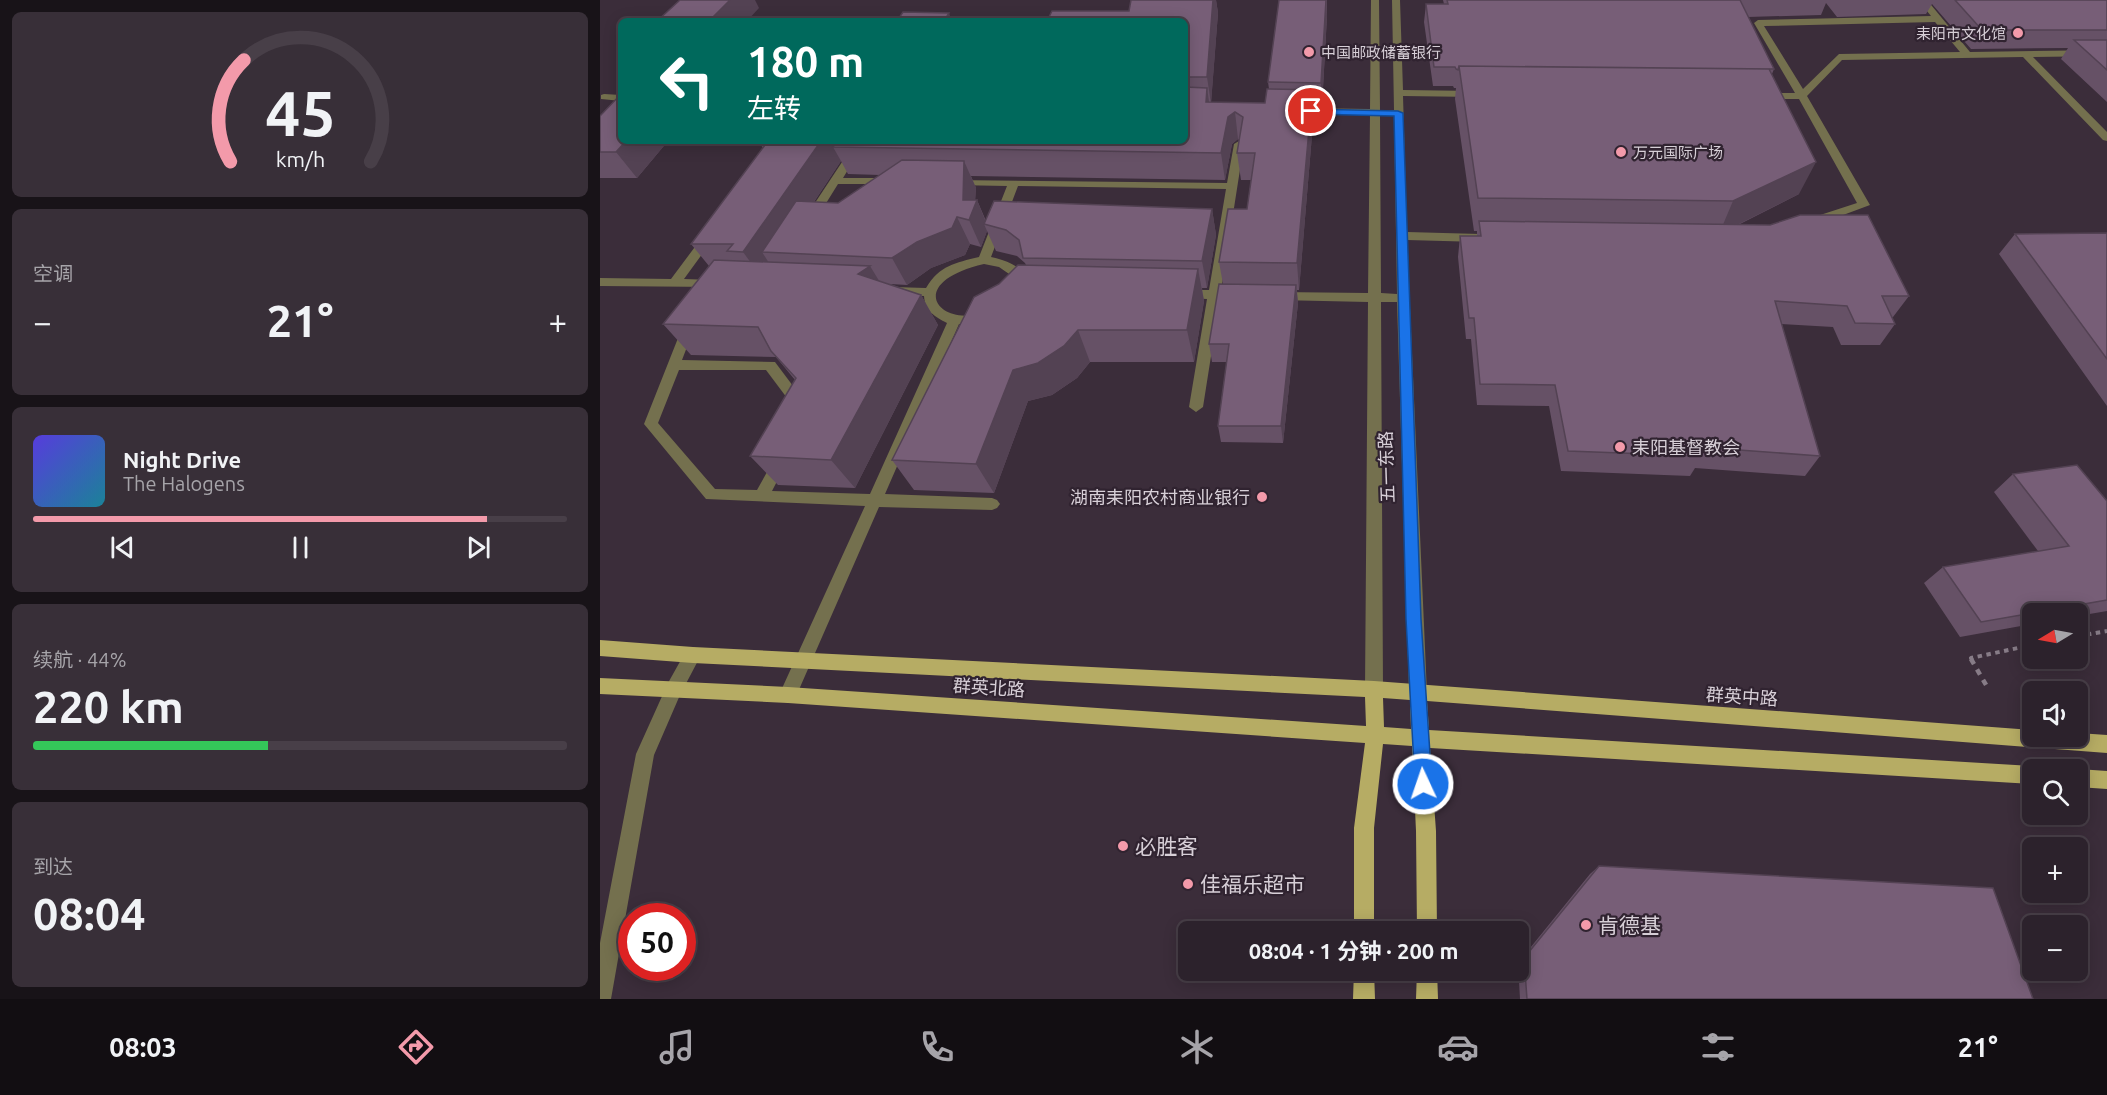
<!DOCTYPE html>
<html lang="zh">
<meta charset="utf-8">
<style>
body{margin:0;font-family:Ubuntu,"Noto Sans SC",sans-serif;background:#382f38;color:#f1f3f6;height:100vh;display:flex;flex-direction:column;font-size:22px;white-space:nowrap}
*{box-sizing:border-box;margin:0}
p{font-size:20px;color:#a6a4a9}
.icon{flex:none;width:33px;height:33px;fill:none;stroke:currentColor;stroke-width:2;stroke-linecap:round;stroke-linejoin:round}
.map{position:relative;flex:1;overflow:hidden}
.drawer{display:flex;flex-direction:column;gap:12px;padding:12px;background:#181318;width:600px}
.drawer>*{flex:none}
.banner{position:absolute;left:18px;top:18px;width:570px;height:126px;border-radius:9px;box-shadow:0 3px 15px #0003,0 0 0 2px #483f48;background:#00695c;color:#fff;overflow:hidden}
.needle{width:39px;rotate:260deg}
.buttons{position:absolute;left:1422px;top:603px;display:grid;gap:12px}
.buttons a{display:grid;place-items:center;width:66px;height:66px;border-radius:9px;background:#2c222c;box-shadow:0 3px 15px #0003,0 0 0 2px #483f48;font-size:30px}
.speed{position:absolute;left:18px;top:903px;display:flex;gap:12px;font-size:30px;font-weight:700;text-align:center}
.speed>*{display:grid;place-content:center;width:78px;height:78px;border-radius:50%;background:#2c222c;box-shadow:0 3px 15px #0003,0 0 0 2px #483f48;line-height:1}
.speed .limit{border:9px solid #d22;background:#fff;color:#111}
.pin{position:absolute;display:grid;place-items:center;width:51px;height:51px;color:#fff;margin:-26px;border:3px solid #fff;border-radius:50%;box-shadow:0 2px 6px #0007}
.me{position:absolute;width:66px;margin:-33px;rotate:357deg;stroke-linejoin:round;filter:drop-shadow(0 0 4px #0008)}
.turn{display:flex;align-items:center;gap:21px;height:126px;padding:0 30px;font-size:27px}
.turn .icon{width:78px;height:78px;stroke-width:2.5}
.turn b{display:block;font-size:42px;line-height:51px}
.big{font-size:45px;font-weight:700;line-height:1.1}
.drawer .widget{flex:1;display:flex;flex-direction:column;justify-content:center;gap:9px;min-width:0;padding:0 21px;border-radius:9px;background:#382f38}
.drawer .dial{align-items:center;gap:0}
.dial svg{height:156px;overflow:visible;fill:none;stroke:#483f48;stroke-width:7;stroke-linecap:round;text-anchor:middle}
.dial text{fill:#f1f3f6;stroke:none}
.song{display:flex;align-items:center;gap:18px}
.cover{width:72px;height:72px;border-radius:9px;background:linear-gradient(135deg,hsl(250 70% 55%),hsl(190 70% 35%))}
.played{height:6px;border-radius:3px;background:linear-gradient(90deg,#f39aaa 85%,#483f48 85%)}
.keys{display:flex;justify-content:space-around;direction:ltr}
.heat{display:flex;justify-content:space-between;align-items:center;font-size:33px;direction:ltr}
.charge{height:9px;border-radius:4px;background:linear-gradient(90deg,#34c759 44%,#483f48 0)}
.trip{position:absolute;left:578px;top:921px;width:351px;height:60px;border-radius:9px;background:#2c222c;box-shadow:0 3px 15px #0003,0 0 0 2px #483f48;font-weight:700;line-height:60px;text-align:center}
.tab-bar{display:flex;height:96px;justify-content:space-around;align-items:center;background:#120e12;color:#a6a4a9}
.tab-bar .icon{width:42px;height:42px}
.tab-bar .on{color:#f39aaa}
.tab-bar b{font-size:27px;color:#f1f3f6}
main{display:flex;flex:1;min-height:0}
.map>svg:first-child{display:block}
</style>
<main>
<section class="drawer">
<div class="widget dial"><svg viewBox="0 0 100 80">
<path d="M14 69A42 42 0 1 1 86 69"/>
<path d="M14 69A42 42 0 0 1 21 17" stroke="#f39aaa"/>
<text x="50" y="56" font-size="32" font-weight="700">45</text>
<text x="50" y="72" font-size="11">km/h</text>
</svg></div>
<div class="widget"><p>空调</p>
<div class="heat"><a>−</a><b class="big">21°</b><a>+</a></div>
</div>
<div class="widget">
<div class="song"><i class="cover"></i><div><b>Night Drive</b><p>The Halogens</p></div></div>
<div class="played"></div>
<div class="keys"><svg class="icon" aria-label="previous" viewBox="0 0 24 24"><path d="M18 5L8 12l10 7zM5 5v14"/></svg><svg class="icon" aria-label="pause" viewBox="0 0 24 24"><path d="M8 5v14M16 5v14"/></svg><svg class="icon" aria-label="next" viewBox="0 0 24 24"><path d="M6 5l10 7-10 7zM19 5v14"/></svg></div>
</div>
<div class="widget"><p>续航 · 44%</p><b class="big">220 km</b><div class="charge"></div></div>
<div class="widget"><p>到达</p><b class="big">08:04</b></div>
</section>
<div class="map">
<svg width="1507" height="999" viewBox="0 0 1507 999">
<rect width="100%" height="100%" fill="#3b2d3a"/>
<g fill="none" stroke-linecap="round" stroke-linejoin="round">
<path stroke="#877c87" stroke-width="4" stroke-dasharray="4.5 4.5" stroke-linecap="butt" d="M1478 636 1507 631
M1372 660 1371 658 1432 645"/>
<path stroke="#877c87" stroke-width="4.5" stroke-dasharray="6 6" stroke-linecap="butt" d="M1371 659 1389 690"/>
<path fill="#74704e" fill-rule="evenodd" d="M771 0H779L780 110H794L792 0H800L803 90 876 91 881 94 876 97 803 96 807 232 880 234 886 238 880 242 807 240 827 693 824 699 818 701 812 699 809 693 797 302H781L783 689 780 695 774 697 768 695 765 689 768 302 678 300 672 296 678 292 768 293 770 115 703 114 698 111 703 108 770 109ZM780 116H794L797 294 781 293Z
M1318 0H1327L1370 52 1507 50V56L1433 57 1507 132V141L1503 140 1423 57 1242 60 1207 96 1270 205 1219 224H1211V218L1257 203 1199 99H1164L1159 96 1164 93H1195L1154 23 1158 20 1331 16ZM1335 22 1360 52 1239 54 1203 89 1164 26Z
M4 94 21 95V101L1 99V95Z
M639 141 644 144 621 291H636L642 295 636 299H620L603 407 596 412 589 407 607 299 585 298 579 294 585 290H609L626 189 418 186 391 257C465 273 406 324 359 324L285 494 392 498 397 500 400 504 397 508 392 510 279 507 194 701 188 703 182 701 179 695 265 506 106 499 44 424 84 323 89 322 95 326 82 360 175 362 208 406 201 411 196 410 166 370H79L58 423 115 489 157 490 176 456H186L188 460 172 491 270 494 347 323C335 317 325 311 324 296L293 295 287 291 293 287 326 288C340 265 355 263 379 257L407 186 353 185 348 182 349 180 627 183 634 144ZM384 264 399 267 412 276C415 286 411 294 404 300 354 343 290 286 384 264Z
M252 152 257 155 243 178H290L295 181 290 184H238L215 221H207L205 218 248 153Z
M110 231 116 235 84 279 113 280 119 284 117 287 0 286V278L71 279 106 232Z
M93 647 99 649 101 655 80 695 54 755 11 999H0V943L36 754 68 683 87 649Z"/>
<path fill="#b6ac64" fill-rule="evenodd" d="M0 640 93 647 774 681 1432 730V736H1478V733L1507 735V753L827 701 829 730 1432 766 1439 770H1432V784L830 748 836 831 837 932H817L816 831 812 746 783 744 774 828V932H754V828L765 743 188 703 0 694V678L188 687 766 726 765 697 93 663 0 656ZM783 698 810 700 811 729 784 727Z
M1478 769 1507 771V789L1478 787 1476 770Z
M754 970H774L775 999H753Z
M817 970H837L838 999H816Z"/>
</g>
<path fill="#665166" fill-rule="evenodd" d="M531 0H616L618 13 611 102 665 103 669 89 668 82 679 0H727V16L722 106H721V123H713L699 290H697L698 303 683 443 621 442 618 426 627 362H612L609 344 623 284 619 262 647 209 651 180H641L637 153 639 140 638 139 632 144 625 180 371 176 376 188 375 200H377L386 221 612 209 616 235 607 288H602L604 301 594 362H490L477 378 452 395 428 401 394 493 314 490 292 460 399 284 426 265 425 263 417 256 396 251 387 231 381 247 370 244 365 255 331 268 307 285 290 284 321 295 338 325 255 488 178 485 150 456 195 380 176 357 91 355 63 324 109 266 91 244 163 148 158 141H585V21L529 11ZM241 161 248 174 280 175 238 203 214 202Z
M843 0H1507V102L1461 59 1468 48 1371 49 1332 4 1326 14 1237 17 1226 3 1221 15 1148 17 1174 69 1172 74 1199 194 1138 225 1309 296 1293 317H1292L1295 324 1280 345H1241L1233 327 1181 324 1220 456 1205 476 1095 468 1090 476 961 471 949 406 877 405 871 339H866L858 257 860 236H877V231H874L855 99 856 88H854L853 86H833L824 22 826 4H844Z
M0 116 21 141H68L37 178H0Z
M1507 233V406L1399 254 1415 234Z
M1413 474 1507 501V611L1478 616V614H1432V624L1360 637 1324 583 1343 567 1438 551 1394 492Z
M999 866 1433 999H920L918 963 990 874Z"/>
<path fill="#534253" d="M130 0H155L159 8 147 21H109Z
M613 0H616L618 13 611 104 607 77Z
M726 0 727 16 722 106 721 83Z
M349 13 352 21H344Z
M607 88 611 115 606 102Z
M721 90 722 116 721 123 720 96Z
M712 96 713 123 699 290 697 263Z
M635 112 638 139 632 144 625 180 621 153 628 117Z
M26 141H68L37 178 16 152Z
M221 141H242L233 147 241 161 180 253 162 252 171 266 163 279 143 252Z
M364 161 376 188 375 204 377 200 387 225 384 224 387 231 381 247 369 220 363 200Z
M1216 162 1199 194 1119 234 1133 201Z
M612 209 616 235 607 288 602 261Z
M357 217 370 244 365 255 331 268 307 285 292 258Z
M270 266 289 297 258 274Z
M598 269 604 301 594 362 587 330Z
M696 285 698 303 683 443 681 426Z
M321 295 338 325 255 488 231 460Z
M478 330 490 362 477 378 452 395 428 401 394 493 376 464 413 370Z"/>
<path fill="#775e77" stroke="#534253" stroke-width="1.5" d="M80 0H130L109 21H57Z
M531 0H613L607 77H585V21H447L452 11H529Z
M679 0H726L721 83 668 82Z
M847 0H1140L1174 69 859 66 858 70 856 69 855 67H834L826 4H848Z
M1355 0H1507V30H1382Z
M303 12 349 13 344 21H297Z
M1474 40H1507V70Z
M859 66 1169 69 1216 162 1133 201 878 198Z
M585 87 607 88 606 102 665 103 667 89 721 90 720 96H712L697 263 619 262 628 209H647L655 153H637L643 117 635 112 628 117 621 153 233 147 237 141H585Z
M20 95 21 141H26L16 152H0V116Z
M168 141H221L143 252 127 251 133 244H91Z
M302 160 364 161 363 200H377L369 220 357 217 352 228 317 242 292 258 162 252 196 201 238 203Z
M394 201 612 209 602 261 423 258 419 240 406 230 384 224Z
M1200 215H1268L1309 296H1282L1295 324 1255 323 1247 306 1175 301 1220 456 1099 447 1101 456 968 451 955 385 880 384 874 318H869L860 236H881L879 221 1170 225Z
M1507 233V359L1415 234Z
M114 260 270 266 258 274 321 295 231 460 150 456 196 378 171 351 158 327 63 324Z
M418 265 598 269 587 330H478L464 346 438 363 413 370 376 464 292 460 374 297 399 284Z
M619 284 696 285 681 426H618L629 344H609Z
M1477 465 1507 501V600L1381 622 1343 567 1469 546 1413 474Z
M999 866 1393 888 1433 999H927L924 958Z"/>
<path fill="#1a73e8" stroke="#114b97" stroke-width="1.5" d="M708 109 798 111 803 113 821 619 832 784 829 790 823 793 817 790 815 784 806 619 794 116 711 114 708 113Z"/>
<g fill="#f39aaa" stroke="#302330" stroke-width="2">
<circle cx="1418" cy="33" r="6"/>
<circle cx="709" cy="52" r="6"/>
<circle cx="1021" cy="152" r="6"/>
<circle cx="1020" cy="447" r="6"/>
<circle cx="662" cy="497" r="6"/>
<circle cx="523" cy="846" r="6"/>
<circle cx="588" cy="884" r="6"/>
<circle cx="986" cy="925" r="6"/>
</g>
<g text-anchor="middle" dominant-baseline="central" stroke-width="4.5" stroke-linejoin="round" paint-order="stroke">
<g font-size="15" fill="#d7cfd7" stroke="#302330" text-anchor="start">
<text x="1406" y="33" text-anchor="end">耒阳市文化馆</text>
<text x="721" y="52">中国邮政储蓄银行</text>
<text x="1033" y="152">万元国际广场</text>
</g>
<g font-size="18" fill="#d7cfd7" stroke="#302330" text-anchor="start">
<text x="1032" y="447">耒阳基督教会</text>
<text x="650" y="497" text-anchor="end">湖南耒阳农村商业银行</text>
</g>
<g font-size="18" fill="#d7cfd7" stroke="#302330">
<text transform="translate(786 467) rotate(-92)">五一东路</text>
<text transform="translate(389 687) rotate(4)">群英北路</text>
<text transform="translate(1142 696) rotate(4)">群英中路</text>
</g>
<g font-size="21" fill="#d7cfd7" stroke="#302330" text-anchor="start">
<text x="535" y="846">必胜客</text>
<text x="600" y="884">佳福乐超市</text>
<text x="998" y="925">肯德基</text>
</g>
</g>
</svg>
<div class="buttons">
<a><svg class="needle" viewBox="-14 -14 28 28"><path d="M0-13l5 13h-10z" fill="#e53935"/><path d="M0 13l5-13h-10z" fill="#a6a4a9"/></svg></a>
<a><svg class="icon" aria-label="sound" viewBox="0 0 24 24"><path d="M4 9h4l5-4v14l-5-4H4zM17 9q2 3 0 6"/></svg></a>
<a><svg class="icon" aria-label="search" viewBox="0 0 24 24"><circle cx="10" cy="10" r="6"/><path d="M15 15l6 6"/></svg></a>
<a>+</a>
<a>−</a>
</div>
<div class="speed"><div class="limit">50</div></div>
<div class="pin" style="left:711px;top:111px;background:#d93025"><svg class="icon" aria-label="arrive" viewBox="0 0 24 24"><path d="M6 21V4h12l-3 4 3 4H6"/></svg></div>
<svg class="me" style="left:823px;top:784px" viewBox="-20 -20 40 40"><circle r="17" fill="#1a73e8" stroke="#fff" stroke-width="3"/><path d="M0-11L8 9 0 5-8 9z" fill="#fff"/></svg>
<div class="trip">08:04 · 1 分钟 · 200 m</div>
<div class="banner">
<div class="turn"><svg class="icon" aria-label="left" viewBox="0 0 24 24"><path d="M17 20v-9H6M10 6l-5 5 5 5"/></svg><div><b>180 m</b>左转</div></div>
</div>
</div>
</main>
<nav class="tab-bar">
<b>08:03</b>
<svg class="icon on" aria-label="directions" viewBox="0 0 24 24"><path d="M12 3l9 9-9 9-9-9zM9 14v-3h6M13 9l2 2-2 2"/></svg>
<svg class="icon" aria-label="music" viewBox="0 0 24 24"><path d="M9 18V5l10-2v13"/><circle cx="6" cy="18" r="3"/><circle cx="16" cy="16" r="3"/></svg>
<svg class="icon" aria-label="phone" viewBox="0 0 24 24"><path d="M5 4h4l2 5-3 2q2 4 5 5l2-3 5 2v4C11 20 4 13 5 4z"/></svg>
<svg class="icon" aria-label="climate" viewBox="0 0 24 24"><path d="M12 3v18M4 7l16 10M4 17L20 7"/></svg>
<svg class="icon" aria-label="car" viewBox="0 0 24 24"><path d="M5 17H2v-5l4-1 3-4h7l3 4 3 1v5h-3M9 17h6M6 11h13"/><circle cx="7" cy="17" r="2"/><circle cx="17" cy="17" r="2"/></svg>
<svg class="icon" aria-label="filters" viewBox="0 0 24 24"><path d="M4 7h16M4 17h16"/><circle cx="9" cy="7" r="2"/><circle cx="15" cy="17" r="2"/></svg>
<b>21°</b>
</nav>
